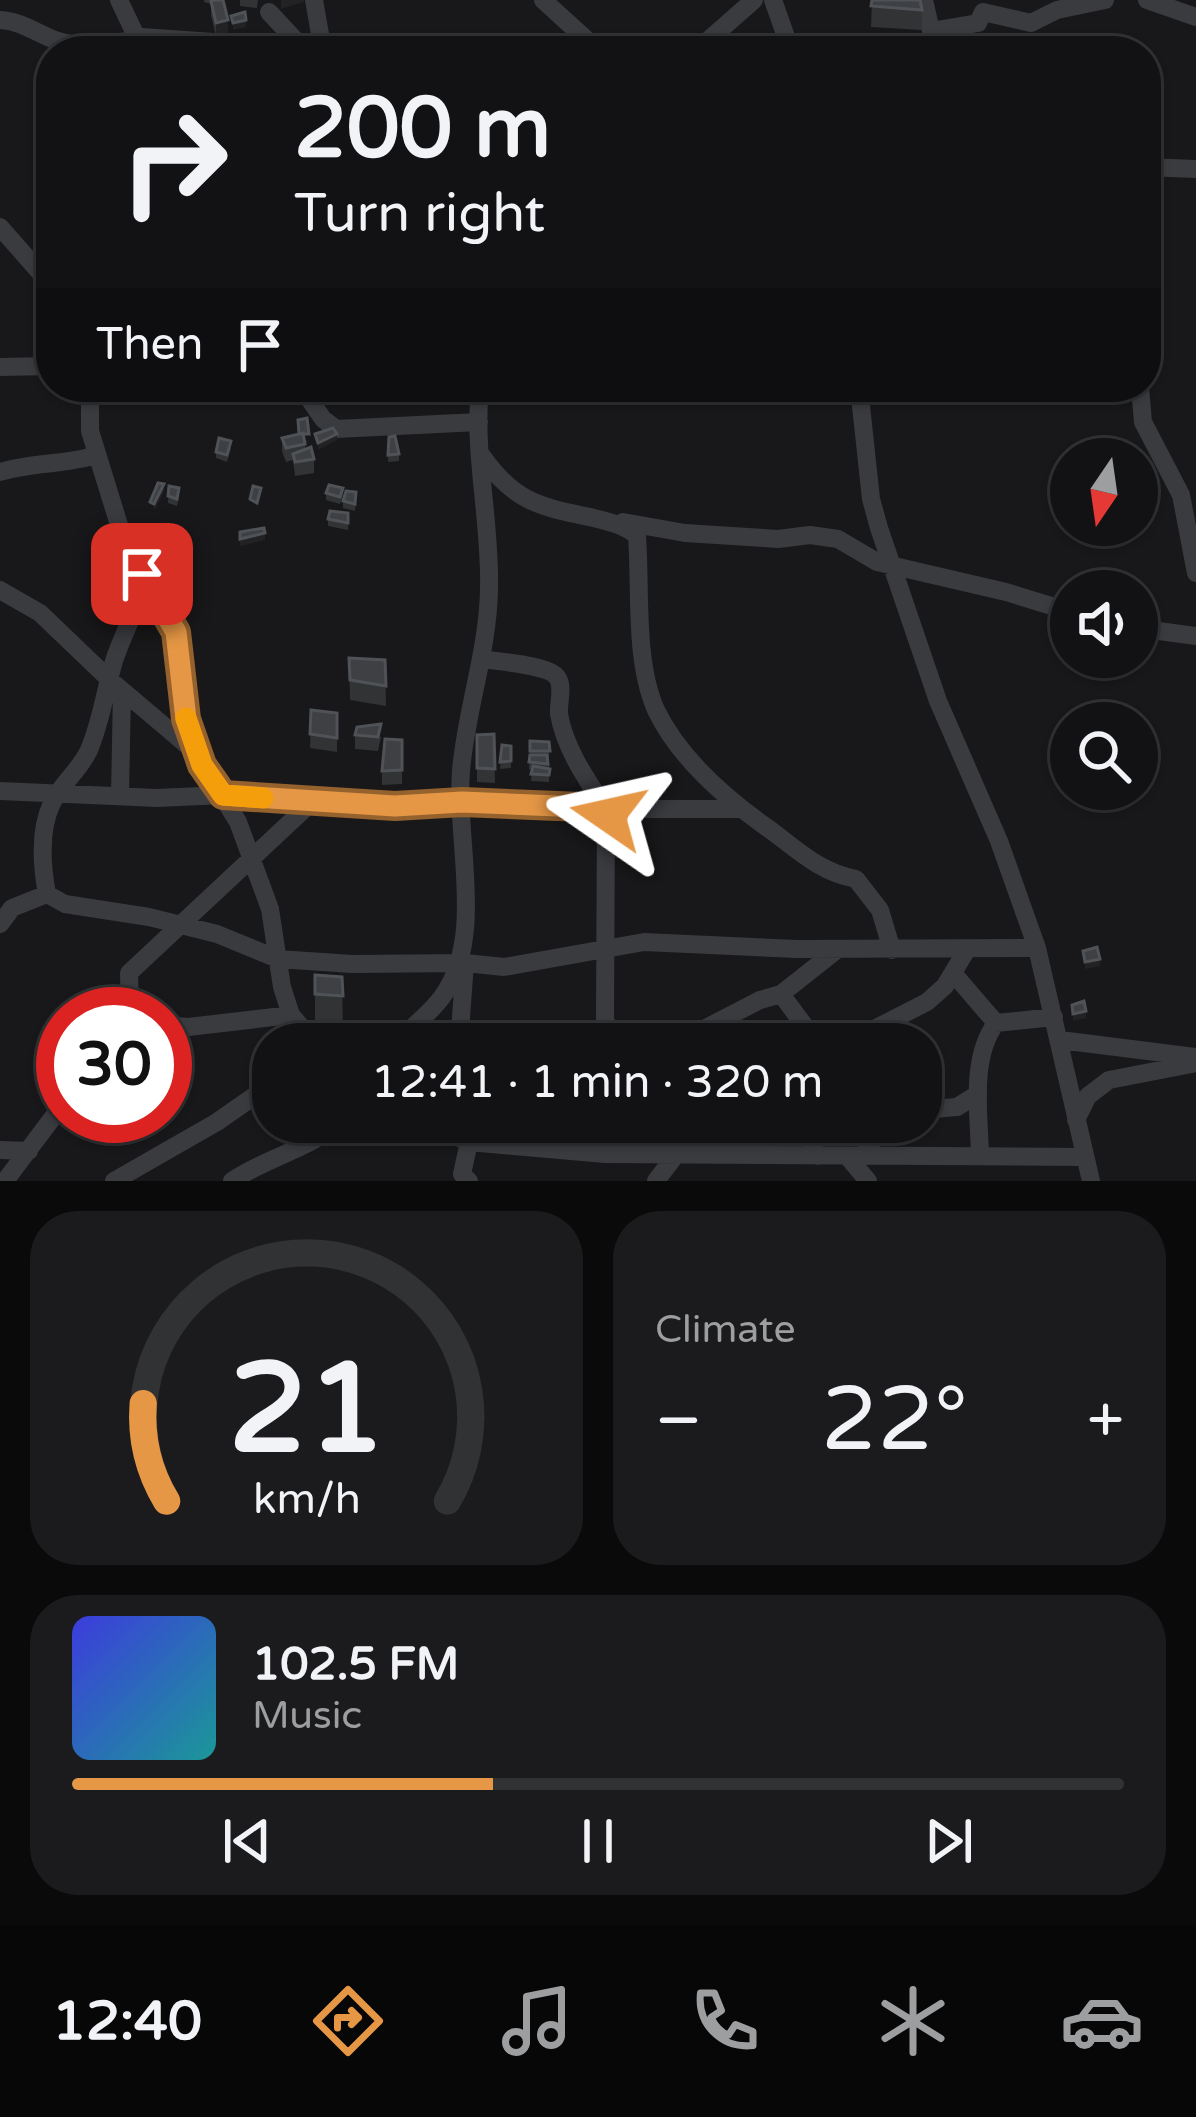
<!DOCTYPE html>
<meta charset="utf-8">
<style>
body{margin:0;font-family:"Varela Round",sans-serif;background:#1b1b1d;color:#f1f3f6;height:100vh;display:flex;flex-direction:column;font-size:45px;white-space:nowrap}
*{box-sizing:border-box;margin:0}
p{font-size:39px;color:#9c9ea0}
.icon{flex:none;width:66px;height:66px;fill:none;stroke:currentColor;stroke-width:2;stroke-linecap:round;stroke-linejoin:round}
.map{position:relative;height:1181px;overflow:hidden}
.panel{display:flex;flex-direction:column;gap:30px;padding:30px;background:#0a0a0b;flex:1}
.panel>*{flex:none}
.top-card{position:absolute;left:36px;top:36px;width:1125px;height:366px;border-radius:48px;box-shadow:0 3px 9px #0004,0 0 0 3px #313234;background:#121214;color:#f1f3f6;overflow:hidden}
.needle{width:78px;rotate:193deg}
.controls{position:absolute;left:1050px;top:438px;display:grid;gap:24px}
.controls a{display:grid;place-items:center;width:108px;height:108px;border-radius:50%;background:#121214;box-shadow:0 3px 9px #0004,0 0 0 3px #313234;font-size:60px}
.speed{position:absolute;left:36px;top:987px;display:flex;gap:24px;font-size:60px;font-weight:700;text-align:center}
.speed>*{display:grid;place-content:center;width:156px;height:156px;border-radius:50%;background:#121214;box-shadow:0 3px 9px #0004,0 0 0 3px #313234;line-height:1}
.speed .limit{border:18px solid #d22;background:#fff;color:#111}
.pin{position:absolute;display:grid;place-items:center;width:102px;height:102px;color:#fff;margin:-51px;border-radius:24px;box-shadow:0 6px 18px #0006}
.me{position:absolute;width:132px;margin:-66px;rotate:281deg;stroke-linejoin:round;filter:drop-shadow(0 0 9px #0008)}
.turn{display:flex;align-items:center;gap:42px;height:252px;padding:0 60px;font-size:54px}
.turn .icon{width:156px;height:156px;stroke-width:2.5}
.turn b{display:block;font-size:84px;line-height:102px}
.then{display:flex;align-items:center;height:114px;padding:0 60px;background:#0003;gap:24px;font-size:45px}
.big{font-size:90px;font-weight:600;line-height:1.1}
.panel .tile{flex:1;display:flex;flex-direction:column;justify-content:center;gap:18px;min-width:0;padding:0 42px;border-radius:48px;background:#1b1b1d}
.panel .dial{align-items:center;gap:0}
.dial svg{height:312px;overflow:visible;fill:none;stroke:#313234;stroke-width:7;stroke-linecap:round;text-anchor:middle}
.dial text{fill:#f1f3f6;stroke:none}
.song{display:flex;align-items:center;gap:36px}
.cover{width:144px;height:144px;border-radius:18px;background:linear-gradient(135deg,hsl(240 70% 55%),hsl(180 70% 35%))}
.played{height:12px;border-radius:6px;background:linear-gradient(90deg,#e59745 40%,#313234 40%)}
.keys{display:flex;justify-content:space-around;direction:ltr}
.heat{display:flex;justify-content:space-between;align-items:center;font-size:66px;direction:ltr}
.panel .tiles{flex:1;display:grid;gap:30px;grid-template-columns:1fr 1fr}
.tile:last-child{grid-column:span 2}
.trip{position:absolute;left:252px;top:1023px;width:690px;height:120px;border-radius:48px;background:#121214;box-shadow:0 3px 9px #0004,0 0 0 3px #313234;font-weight:600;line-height:120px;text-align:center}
.tabs{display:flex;height:192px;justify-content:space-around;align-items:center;background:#070708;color:#9c9ea0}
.tabs .icon{width:84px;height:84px}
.tabs .on{color:#e59745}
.tabs b{font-size:54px;color:#f1f3f6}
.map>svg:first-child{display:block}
</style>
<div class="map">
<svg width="1196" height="1181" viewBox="0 0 1196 1181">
<rect width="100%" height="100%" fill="#18181a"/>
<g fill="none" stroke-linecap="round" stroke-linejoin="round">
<path stroke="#393b3f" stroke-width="18" d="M119 0 143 51
M314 0 323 51
M543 0 599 51
M773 0 791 51
M924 0 931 31 952 51
M1147 0 1196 17
M269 12 297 42 315 51
M0 20C21 21 36 33 55 40 82 49 115 45 142 37L270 46
M931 31 978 23 983 12 1031 23 1057 10 1105 0
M696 51 754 0
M1146 167 1196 169
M0 227 51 285
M0 367 51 366
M90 387V431L124 541 176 632 186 719 203 765 238 822 270 909 282 987 291 1015 316 1044
M301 387 323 419 336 429 479 422
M859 387 871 499 879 528 938 701 999 841 1037 948 1091 1181
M1140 387 1143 422 1181 495 1196 573
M482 456C515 503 541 507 594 518 610 522 625 525 637 536 641 589 634 661 656 710 678 756 722 795 762 824 794 846 817 872 856 879L880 910 892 950
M0 472C33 462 64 465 97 455
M623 522 685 533 778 539 810 535 838 539 877 562 1006 592 1071 612
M142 574C140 607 124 630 114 661 105 691 101 722 89 750 80 770 61 784 52 803 39 830 42 867 47 894L65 904 149 917 217 934 278 959 352 964 465 963 504 967 644 942 797 949 1037 948
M0 590 40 613 110 680 195 752
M1137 628 1196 636
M483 659C499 662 548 665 557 677 564 686 558 704 559 714 565 749 587 780 606 809H740
M0 791 157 798 223 795 395 806 462 802 557 804 606 809 605 1018 609 1035 631 1044
M120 796 122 691
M0 924 12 908 47 894
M953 973 996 1023
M781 994 818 1044
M130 1014 129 973 313 801
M165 1025 188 1027 291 1015
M1060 1040 1196 1057
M397 1044C410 1027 429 1015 442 997 486 937 455 840 461 771 466 710 488 652 489 589 491 523 473 454 480 387
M459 1044 465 963
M675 1044 760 1000 781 994 838 949
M845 1044 927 1002 945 986 966 951
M921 1110 957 1107 978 1094
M1076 1120 1088 1096 1109 1080 1196 1063
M421 1122 469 1142 605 1154 1084 1157
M800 1122 818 1156
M0 1150 29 1151
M863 1155 885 1122
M980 1155C979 1113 970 1058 996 1023L1054 1017
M847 1156 868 1181
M5 1181 63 1104
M114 1181 217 1122 273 1083
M232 1181C267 1157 308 1150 340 1122
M469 1181 462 1174 469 1142
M656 1181 675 1156 679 1122"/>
</g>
<path fill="#313335" d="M204 0H223L228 33 216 37 211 15V4L204 2Z
M240 0H258L257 8 240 6Z
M872 0 922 10V30L871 27Z
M389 437 399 454V461L388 462Z
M282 438 309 441 305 442V449L314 459V473L295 476 293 460 286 462 282 451Z
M231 448 227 462 216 458V452Z
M169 486 179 495 177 506 168 503Z
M356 492 355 511 343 508V501Z
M326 493 343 494 340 504 326 500Z
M348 513V530L328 526V519Z
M349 658 385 660 386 706 350 700Z
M311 710 337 713V752L310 748Z
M494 734 495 783 477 782V735Z
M355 735 381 737 378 751 355 749Z
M402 740V784L382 785V771Z
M530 741 549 742V782L531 781 532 770 529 769Z
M502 745 511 746V768L500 769Z
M315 975 342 977 343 1036 315 1034Z"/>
<path fill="#222224" d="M281 0H304V2L281 9Z
M228 20V33L216 37V23Z
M246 20V27L233 30V23Z
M282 391V398L270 401V394Z
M337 434V440L318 450V443Z
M164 484V491L154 511V504Z
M265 533V540L240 546V539Z
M1100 959V966L1085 969V962Z
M1086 1011V1018L1073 1021V1014Z"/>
<path fill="#3e4043" stroke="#4f5256" stroke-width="3" d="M214 0H223L228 20 216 23 211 1Z
M872 0H920L922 10 871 6Z
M245 12 246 20 233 23 231 16Z
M266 387H281L282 391 270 394Z
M307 418 309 434H299L298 420Z
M333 428 337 434 318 443 315 434Z
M303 433 305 444 286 448 282 438Z
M395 436 399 454 388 455 389 437Z
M219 438 231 441 227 455 216 452Z
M311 447 314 459 295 462 293 454Z
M158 483 164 484 154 504 150 502Z
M329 485 343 488 340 497 326 493Z
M169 486 179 488 177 499 168 496Z
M253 486 261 488 257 503 250 499Z
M346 491 356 492 355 504 343 501Z
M330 511 348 513V523L328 519Z
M264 528 265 533 240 539V532Z
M349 658 385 660 386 686 350 680Z
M311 710 337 713V738L310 734Z
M381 724 378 737 355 735 357 727Z
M494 734 495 769 477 768V735Z
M385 739 402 740V770L382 771Z
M530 741 549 742 550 751H530Z
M502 745 511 746V761L500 762Z
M530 755H547L548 764 529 762Z
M533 766 550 769 549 775 531 774Z
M1097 947 1100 959 1085 962 1083 951Z
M315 975 342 977 343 996 315 994Z
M1084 1001 1086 1011 1073 1014 1072 1005Z"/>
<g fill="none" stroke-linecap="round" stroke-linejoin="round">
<defs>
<path id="route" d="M142 574 176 632 186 719 202 765 223 795 395 806 462 802 606 808 608 815"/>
</defs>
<use href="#route" stroke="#95622d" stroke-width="30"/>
<use href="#route" stroke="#e59745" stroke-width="21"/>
<path stroke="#f59e0b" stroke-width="21" d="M186 718 202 765 223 795 263 798"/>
</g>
</svg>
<div class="controls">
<a><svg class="needle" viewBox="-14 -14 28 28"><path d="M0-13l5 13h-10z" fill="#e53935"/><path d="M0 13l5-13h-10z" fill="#9c9ea0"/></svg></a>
<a><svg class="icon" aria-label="sound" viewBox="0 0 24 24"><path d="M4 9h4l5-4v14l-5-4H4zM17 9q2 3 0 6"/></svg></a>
<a><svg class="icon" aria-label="search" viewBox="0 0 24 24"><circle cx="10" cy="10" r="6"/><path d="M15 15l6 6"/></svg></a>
</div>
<div class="speed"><div class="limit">30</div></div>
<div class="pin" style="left:142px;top:574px;background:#d93025"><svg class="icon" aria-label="arrive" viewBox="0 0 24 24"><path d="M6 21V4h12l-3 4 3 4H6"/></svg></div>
<svg class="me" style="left:608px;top:815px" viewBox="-20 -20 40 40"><path d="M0-17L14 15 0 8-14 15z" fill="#e59745" stroke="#fff" stroke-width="4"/></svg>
<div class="trip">12:41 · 1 min · 320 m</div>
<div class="top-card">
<div class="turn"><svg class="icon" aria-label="right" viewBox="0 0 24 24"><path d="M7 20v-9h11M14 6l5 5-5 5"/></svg><div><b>200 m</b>Turn right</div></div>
<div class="then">Then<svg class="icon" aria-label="arrive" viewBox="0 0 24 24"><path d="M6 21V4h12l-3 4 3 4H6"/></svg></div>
</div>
</div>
<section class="panel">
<div class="tiles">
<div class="tile dial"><svg viewBox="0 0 100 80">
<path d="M14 69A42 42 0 1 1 86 69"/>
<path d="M14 69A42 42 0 0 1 8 44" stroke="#e59745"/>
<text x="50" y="56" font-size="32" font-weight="700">21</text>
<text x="50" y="72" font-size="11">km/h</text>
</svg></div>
<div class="tile"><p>Climate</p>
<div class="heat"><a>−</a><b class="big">22°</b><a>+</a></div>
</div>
<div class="tile">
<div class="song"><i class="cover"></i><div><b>102.5 FM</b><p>Music</p></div></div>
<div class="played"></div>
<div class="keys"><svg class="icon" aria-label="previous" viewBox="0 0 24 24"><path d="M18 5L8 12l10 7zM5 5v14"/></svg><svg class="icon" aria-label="pause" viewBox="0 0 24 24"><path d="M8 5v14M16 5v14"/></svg><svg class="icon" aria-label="next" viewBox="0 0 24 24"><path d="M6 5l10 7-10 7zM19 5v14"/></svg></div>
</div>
</div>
</section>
<nav class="tabs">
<b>12:40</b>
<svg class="icon on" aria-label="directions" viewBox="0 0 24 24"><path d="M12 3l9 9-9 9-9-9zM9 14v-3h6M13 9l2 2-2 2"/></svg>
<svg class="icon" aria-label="music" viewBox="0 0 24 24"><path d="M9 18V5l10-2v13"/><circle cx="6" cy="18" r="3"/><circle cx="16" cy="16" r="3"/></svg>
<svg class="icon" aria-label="phone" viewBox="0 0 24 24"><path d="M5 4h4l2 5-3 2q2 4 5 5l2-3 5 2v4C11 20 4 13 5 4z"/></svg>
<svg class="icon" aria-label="climate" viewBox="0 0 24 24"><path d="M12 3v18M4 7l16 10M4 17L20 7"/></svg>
<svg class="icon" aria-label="car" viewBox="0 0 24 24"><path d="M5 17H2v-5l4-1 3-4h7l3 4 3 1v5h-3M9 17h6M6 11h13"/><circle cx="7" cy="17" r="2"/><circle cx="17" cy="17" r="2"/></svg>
</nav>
